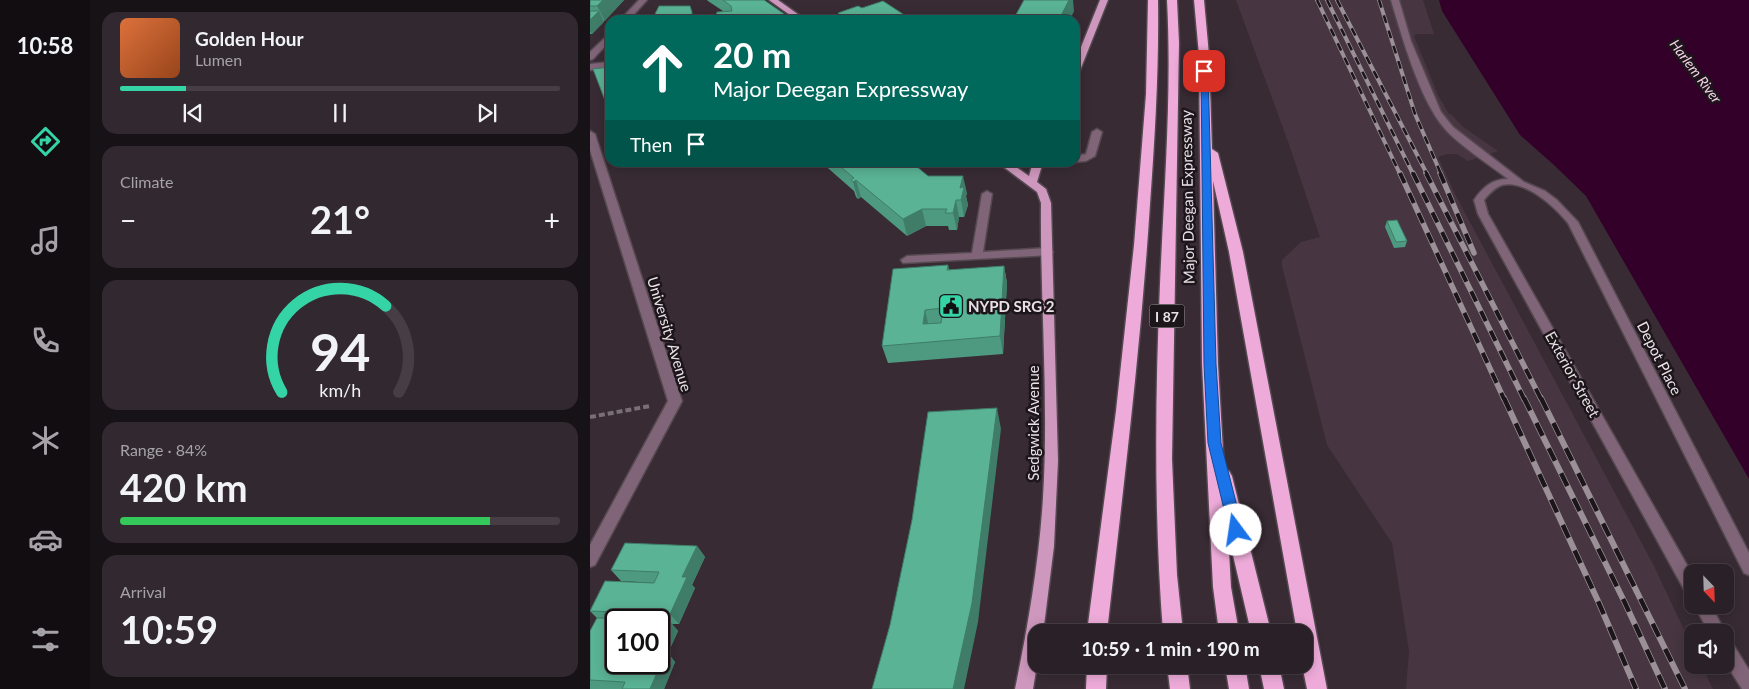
<!DOCTYPE html>
<meta charset="utf-8">
<style>
body{margin:0;font-family:Lato,sans-serif;background:#32282f;color:#f1f3f6;height:100vh;display:flex;flex-direction:column;font-size:19px;white-space:nowrap}
*{box-sizing:border-box;margin:0}
p{font-size:16px;color:#a5a3a7}
.icon{flex:none;width:28px;height:28px;fill:none;stroke:currentColor;stroke-width:2;stroke-linecap:round;stroke-linejoin:round}
.map{position:relative;flex:1;overflow:hidden}
.drawer{display:flex;flex-direction:column;gap:12px;padding:12px;background:#171215;width:500px}
.drawer>*{flex:none}
.hud{position:absolute;left:15px;top:15px;width:475px;height:152px;border-radius:15px;box-shadow:0 2px 12px #0003,0 0 0 1px #463e44;background:#00695c;color:#fff;overflow:hidden}
.needle{width:32px;rotate:157deg}
.controls{position:absolute;left:1094px;top:564px;display:grid;gap:10px}
.controls a{display:grid;place-items:center;width:50px;height:50px;border-radius:10px;background:#2a2027;box-shadow:0 2px 12px #0003,0 0 0 1px #463e44;font-size:25px}
.speed{position:absolute;left:15px;top:609px;display:flex;gap:10px;font-size:25px;font-weight:700;text-align:center}
.speed>*{display:grid;place-content:center;width:65px;height:65px;border-radius:50%;background:#2a2027;box-shadow:0 2px 12px #0003,0 0 0 1px #463e44;line-height:1}
.speed .limit{border:2px solid #111;border-radius:8px;background:#fff;color:#111}
.pin{position:absolute;display:grid;place-items:center;width:42px;height:42px;color:#fff;margin:-21px;border-radius:10px;box-shadow:0 2px 8px #0006}
.me{position:absolute;width:55px;margin:-28px;rotate:346deg;stroke-linejoin:round;filter:drop-shadow(0 0 4px #0008)}
.turn{display:flex;align-items:center;gap:18px;height:105px;padding:0 25px;font-size:22px}
.turn .icon{width:65px;height:65px;stroke-width:2.5}
.turn b{display:block;font-size:35px;line-height:42px}
.then{display:flex;align-items:center;height:48px;padding:0 25px;background:#0003;gap:10px;font-size:19px}
.big{font-size:38px;font-weight:700;line-height:1.1}
.drawer .widget{flex:1;display:flex;flex-direction:column;justify-content:center;gap:8px;min-width:0;padding:0 18px;border-radius:15px;background:#32282f}
.drawer .dial{align-items:center;gap:0}
.dial svg{height:130px;overflow:visible;fill:none;stroke:#463e44;stroke-width:7;stroke-linecap:round;text-anchor:middle}
.dial text{fill:#f1f3f6;stroke:none}
.song{display:flex;align-items:center;gap:15px}
.cover{width:60px;height:60px;border-radius:8px;background:linear-gradient(135deg,hsl(20 70% 55%),hsl(20 70% 35%))}
.played{height:5px;border-radius:2px;background:linear-gradient(90deg,#35d4a7 15%,#463e44 15%)}
.keys{display:flex;justify-content:space-around;direction:ltr}
.heat{display:flex;justify-content:space-between;align-items:center;font-size:28px;direction:ltr}
.charge{height:8px;border-radius:4px;background:linear-gradient(90deg,#34c759 84%,#463e44 0)}
.trip{position:absolute;left:438px;top:624px;width:285px;height:50px;border-radius:15px;background:#2a2027;box-shadow:0 2px 12px #0003,0 0 0 1px #463e44;font-weight:700;line-height:50px;text-align:center}
main{display:flex;flex:1;min-height:0}
.menu{display:flex;flex-direction:column;width:90px;justify-content:space-around;align-items:center;background:#110d10;color:#a5a3a7}
.menu .icon{width:35px;height:35px}
.menu .current{color:#35d4a7}
.menu b{font-size:22px;color:#f1f3f6}
.map>svg:first-child{display:block}
</style>
<main>
<nav class="menu">
<b>10:58</b>
<svg class="icon current" aria-label="directions" viewBox="0 0 24 24"><path d="M12 3l9 9-9 9-9-9zM9 14v-3h6M13 9l2 2-2 2"/></svg>
<svg class="icon" aria-label="music" viewBox="0 0 24 24"><path d="M9 18V5l10-2v13"/><circle cx="6" cy="18" r="3"/><circle cx="16" cy="16" r="3"/></svg>
<svg class="icon" aria-label="phone" viewBox="0 0 24 24"><path d="M5 4h4l2 5-3 2q2 4 5 5l2-3 5 2v4C11 20 4 13 5 4z"/></svg>
<svg class="icon" aria-label="climate" viewBox="0 0 24 24"><path d="M12 3v18M4 7l16 10M4 17L20 7"/></svg>
<svg class="icon" aria-label="car" viewBox="0 0 24 24"><path d="M5 17H2v-5l4-1 3-4h7l3 4 3 1v5h-3M9 17h6M6 11h13"/><circle cx="7" cy="17" r="2"/><circle cx="17" cy="17" r="2"/></svg>
<svg class="icon" aria-label="filters" viewBox="0 0 24 24"><path d="M4 7h16M4 17h16"/><circle cx="9" cy="7" r="2"/><circle cx="15" cy="17" r="2"/></svg>
</nav>
<section class="drawer">
<div class="widget">
<div class="song"><i class="cover"></i><div><b>Golden Hour</b><p>Lumen</p></div></div>
<div class="played"></div>
<div class="keys"><svg class="icon" aria-label="previous" viewBox="0 0 24 24"><path d="M18 5L8 12l10 7zM5 5v14"/></svg><svg class="icon" aria-label="pause" viewBox="0 0 24 24"><path d="M8 5v14M16 5v14"/></svg><svg class="icon" aria-label="next" viewBox="0 0 24 24"><path d="M6 5l10 7-10 7zM19 5v14"/></svg></div>
</div>
<div class="widget"><p>Climate</p>
<div class="heat"><a>−</a><b class="big">21°</b><a>+</a></div>
</div>
<div class="widget dial"><svg viewBox="0 0 100 80">
<path d="M14 69A42 42 0 1 1 86 69"/>
<path d="M14 69A42 42 0 0 1 78 16" stroke="#35d4a7"/>
<text x="50" y="56" font-size="32" font-weight="700">94</text>
<text x="50" y="72" font-size="11">km/h</text>
</svg></div>
<div class="widget"><p>Range · 84%</p><b class="big">420 km</b><div class="charge"></div></div>
<div class="widget"><p>Arrival</p><b class="big">10:59</b></div>
</section>
<div class="map">
<svg width="1159" height="689" viewBox="0 0 1159 689">
<rect width="100%" height="100%" fill="#382b34"/>
<path fill="#473641" d="M646 0H833L844 34H826L824 36 848 95 859 114H861L873 127 908 151 878 161 867 154H857L848 157 866 196 1064 566 1102 647V665H1111L1123 689H816L819 651 802 543 737 445 692 266V260L711 242 730 237 700 147Z"/>
<path fill="#330029" d="M849 0H1159V479L996 196 964 165 930 135 852 11Z"/>
<g fill="none" stroke-linecap="round" stroke-linejoin="round">
<defs>
<path id="minor" d="M49 0H57L39 20H30Z
M801 0H809L821 41 851 112 863 127 934 182 955 191 967 200 988 222 1159 553V575L1154 573 978 223C965 207 935 179 912 185 904 188 899 194 894 200L898 214 1102 574V595L1096 593 888 214 884 200C893 187 902 179 918 179 900 165 870 146 855 129 830 101 812 37 801 0Z
M20 33V41L3 59 0 60V52Z
M20 62V68L0 70V64Z
M507 129 512 132 505 156 496 161 485 162V156L496 154 502 132Z
M0 131 5 134 92 401 5 565 0 567V545L78 401 0 150Z
M397 191 402 194 393 252 457 248 461 249 463 252 461 255 313 263 311 260 317 256 382 253 392 194Z
M1104 605H1121L1135 632H1119Z
M1135 639 1141 641 1159 670V689H1152L1135 662Z"/>
<path id="major" d="M179 0H188L216 20H207Z
M510 0H518L489 73 485 76V62Z
M407 162H419L439 176 443 162H453L447 182 456 189 461 203 468 461 464 546 455 618 453 632H446L447 665 443 689H425C438 626 449 562 453 498 459 400 450 301 451 203L447 192Z"/>
<path id="highway" d="M558 0H568C569 68 565 136 560 204 551 347 533 489 517 632H497L526 411 544 245 556 94Z
M577 0H587L589 43 582 459 587 575 593 632H573C564 516 565 400 570 284 574 190 582 94 577 0Z
M604 0H614L619 55 622 149 628 153 653 252 737 689H717L712 665 714 632H707L639 252 623 181 628 364 634 469 639 471 642 476 681 632H661L638 534 641 587 649 632H629L623 587 612 364 609 55Z
M497 665H517L516 689H496Z
M577 665H597L600 689H580Z
M635 665H655L659 689H639Z
M669 665H689L694 689H674Z"/>
</defs>
<use href="#minor" stroke="#544851" stroke-width="3"/>
<use href="#major" stroke="#544851" stroke-width="3"/>
<use href="#highway" stroke="#544851" stroke-width="3"/>
<path stroke="#7a6f76" stroke-width="4" stroke-dasharray="6 3" stroke-linecap="butt" d="M0 417 60 406"/>
<use href="#minor" fill="#806477" fill-rule="evenodd"/>
<use href="#major" fill="#ce97bd" fill-rule="evenodd"/>
<use href="#highway" fill="#eeabd9" fill-rule="evenodd"/>
<defs>
<path id="rail-far2" d="M727 0 810 174
M737 0 823 174
M747 0 837 174
M789 0 825 114 851 174"/>
<path id="rail-far1" d="M810 173 914 399
M823 173 934 399
M836 173 951 399
M850 173 884 253"/>
<path id="rail" d="M914 398 1008 601 1046 689
M934 398 1035 603 1075 689
M951 398 1095 689"/>
</defs>
<use href="#rail-far2" stroke="#9b9097" stroke-width="4"/>
<use href="#rail-far1" stroke="#9b9097" stroke-width="5.5"/>
<use href="#rail" stroke="#9b9097" stroke-width="6"/>
<use href="#rail-far2" stroke="#1c161a" stroke-width="2.5" stroke-dasharray="8" stroke-linecap="butt"/>
<use href="#rail-far1" stroke="#1c161a" stroke-width="4" stroke-dasharray="11" stroke-linecap="butt"/>
<use href="#rail" stroke="#1c161a" stroke-width="4.5" stroke-dasharray="14" stroke-linecap="butt"/>
</g>
<path fill="#4d9a80" fill-rule="evenodd" d="M0 0H34L2 34H0Z
M117 0H174L197 16 198 20H125L133 11 118 1Z
M272 8 322 20H250L248 13Z
M231 162H321L338 176 377 193 376 196 378 205 374 217H369L367 230H359L358 226H336L317 236 271 197 268 199 266 197 264 191Z
M797 221 817 241 815 247 804 248 795 227Z
M358 265 359 270 414 266 417 283 413 354 298 363 292 346Z
M107 546 115 557 102 585 105 588 89 624H82L88 631 78 653 85 662 74 689H0V631L7 618 0 611V610L64 583 31 581 21 570ZM26 620 69 662H26Z"/>
<path fill="#3f7d68" d="M13 0H34L15 21 7 6Z
M479 0H483L484 11 480 20H469Z
M100 6 104 18V20H101V19Z
M9 11 14 22 2 34 0 31V20Z
M197 16 198 20H181Z
M20 99V111L16 103Z
M373 176 377 193 376 196 378 205 374 217 371 200 370 188Z
M266 180 271 197 268 199 263 182Z
M366 200 369 217 367 230 363 213Z
M332 209 336 226 317 236 313 219Z
M414 266 417 283 413 354 410 336Z
M335 310 339 327 333 324Z
M407 408 411 429 388 622 374 689H363Z
M107 546 115 557 102 585 105 588 89 624 80 614 92 577Z
M79 620 88 631 78 653 85 662 74 689H60L69 656V642Z"/>
<path fill="#5ab395" stroke="#3f7d68" fill-rule="evenodd" d="M0 0H13L7 6H0Z
M133 0H174L197 16 194 19 181 20H125L127 12 142 11 141 6Z
M434 0H479L469 20H423Z
M293 1 322 20H258L248 13 268 6 272 8Z
M69 6H100L102 12 101 19 62 20Z
M0 11H9L0 20Z
M20 67V99L16 103 3 69Z
M245 162H321L338 176H373L370 188 374 187 371 200H366L363 213H355L357 209H332L313 219 266 180 263 182 261 180 264 178Z
M807 220 817 241 806 242 797 221Z
M358 265 357 270 414 266 410 336 292 346 303 269ZM353 308 351 323 333 324 335 310Z
M407 408 382 603 363 689H282L300 625 322 520 338 412Z
M35 543 107 546 92 577H97L80 614 0 611 15 581 64 583 69 572 21 570Z
M7 618 79 620 69 642V620H26V662H69V652H76L60 689H32L35 682 0 680V631Z"/>
<path fill="#1a73e8" stroke="#114b97" d="M611 69 618 71 626 364 631 443 653 530 651 534 646 536 641 534 639 530 618 443 614 364Z"/>
<defs>
<symbol id="civic-square" viewBox="-11 -11 22 22"><rect x="-9" y="-9" width="18" height="18" rx="4" fill="#35d4a7" stroke="#1c161a"/><path d="M-.6-6.5H3V-4.5H.6V-3L4-1V1h2V6H-6V1h2V-1L-.6-3ZM-1.2 2.5V6h2.4V2.5Z" fill="#111"/></symbol>
</defs>
<g fill-rule="evenodd">
<use href="#civic-square" x="347" y="292" width="28" height="28"/>
</g>
<g text-anchor="middle" dominant-baseline="central" stroke-width="5" stroke-linejoin="round" paint-order="stroke">
<g font-size="14" font-style="italic" fill="#f5d0e8" stroke="#1c161a">
<text transform="translate(1106 71) rotate(53)">Harlem River</text>
</g>
<rect fill="#1c161a" stroke="#aca4aa" stroke-width="1" x="559.5" y="304.5" width="35" height="23" rx="4"/>
<g font-size="14" font-weight="bold" fill="#eae1e7">
<text x="577" y="316">I 87</text>
</g>
<g font-size="15" fill="#eae1e7" stroke="#1c161a">
<text transform="translate(597 197) rotate(-91)">Major Deegan Expressway</text>
<text transform="translate(80 334) rotate(73)">University Avenue</text>
<text transform="translate(1070 358) rotate(63)">Depot Place</text>
<text transform="translate(983 374) rotate(61)">Exterior Street</text>
<text transform="translate(443 423) rotate(-90)">Sedgwick Avenue</text>
</g>
<g font-size="15" font-weight="bold" fill="#eae1e7" stroke="#1c161a" text-anchor="start">
<text x="378" y="306">NYPD SRG 2</text>
</g>
</g>
</svg>
<div class="controls">
<a><svg class="needle" viewBox="-14 -14 28 28"><path d="M0-13l5 13h-10z" fill="#e53935"/><path d="M0 13l5-13h-10z" fill="#a5a3a7"/></svg></a>
<a><svg class="icon" aria-label="sound" viewBox="0 0 24 24"><path d="M4 9h4l5-4v14l-5-4H4zM17 9q2 3 0 6"/></svg></a>
</div>
<div class="speed"><div class="limit">100</div></div>
<div class="pin" style="left:614px;top:71px;background:#d93025"><svg class="icon" aria-label="arrive" viewBox="0 0 24 24"><path d="M6 21V4h12l-3 4 3 4H6"/></svg></div>
<svg class="me" style="left:646px;top:530px" viewBox="-20 -20 40 40"><circle r="19" fill="#fff"/><path d="M0-13L10 11 0 6-10 11z" fill="#1a73e8"/></svg>
<div class="trip">10:59 · 1 min · 190 m</div>
<div class="hud">
<div class="turn"><svg class="icon" aria-label="ahead" viewBox="0 0 24 24"><path d="M12 20V5M6 11l6-6 6 6"/></svg><div><b>20 m</b>Major Deegan Expressway</div></div>
<div class="then">Then<svg class="icon" aria-label="arrive" viewBox="0 0 24 24"><path d="M6 21V4h12l-3 4 3 4H6"/></svg></div>
</div>
</div>
</main>
